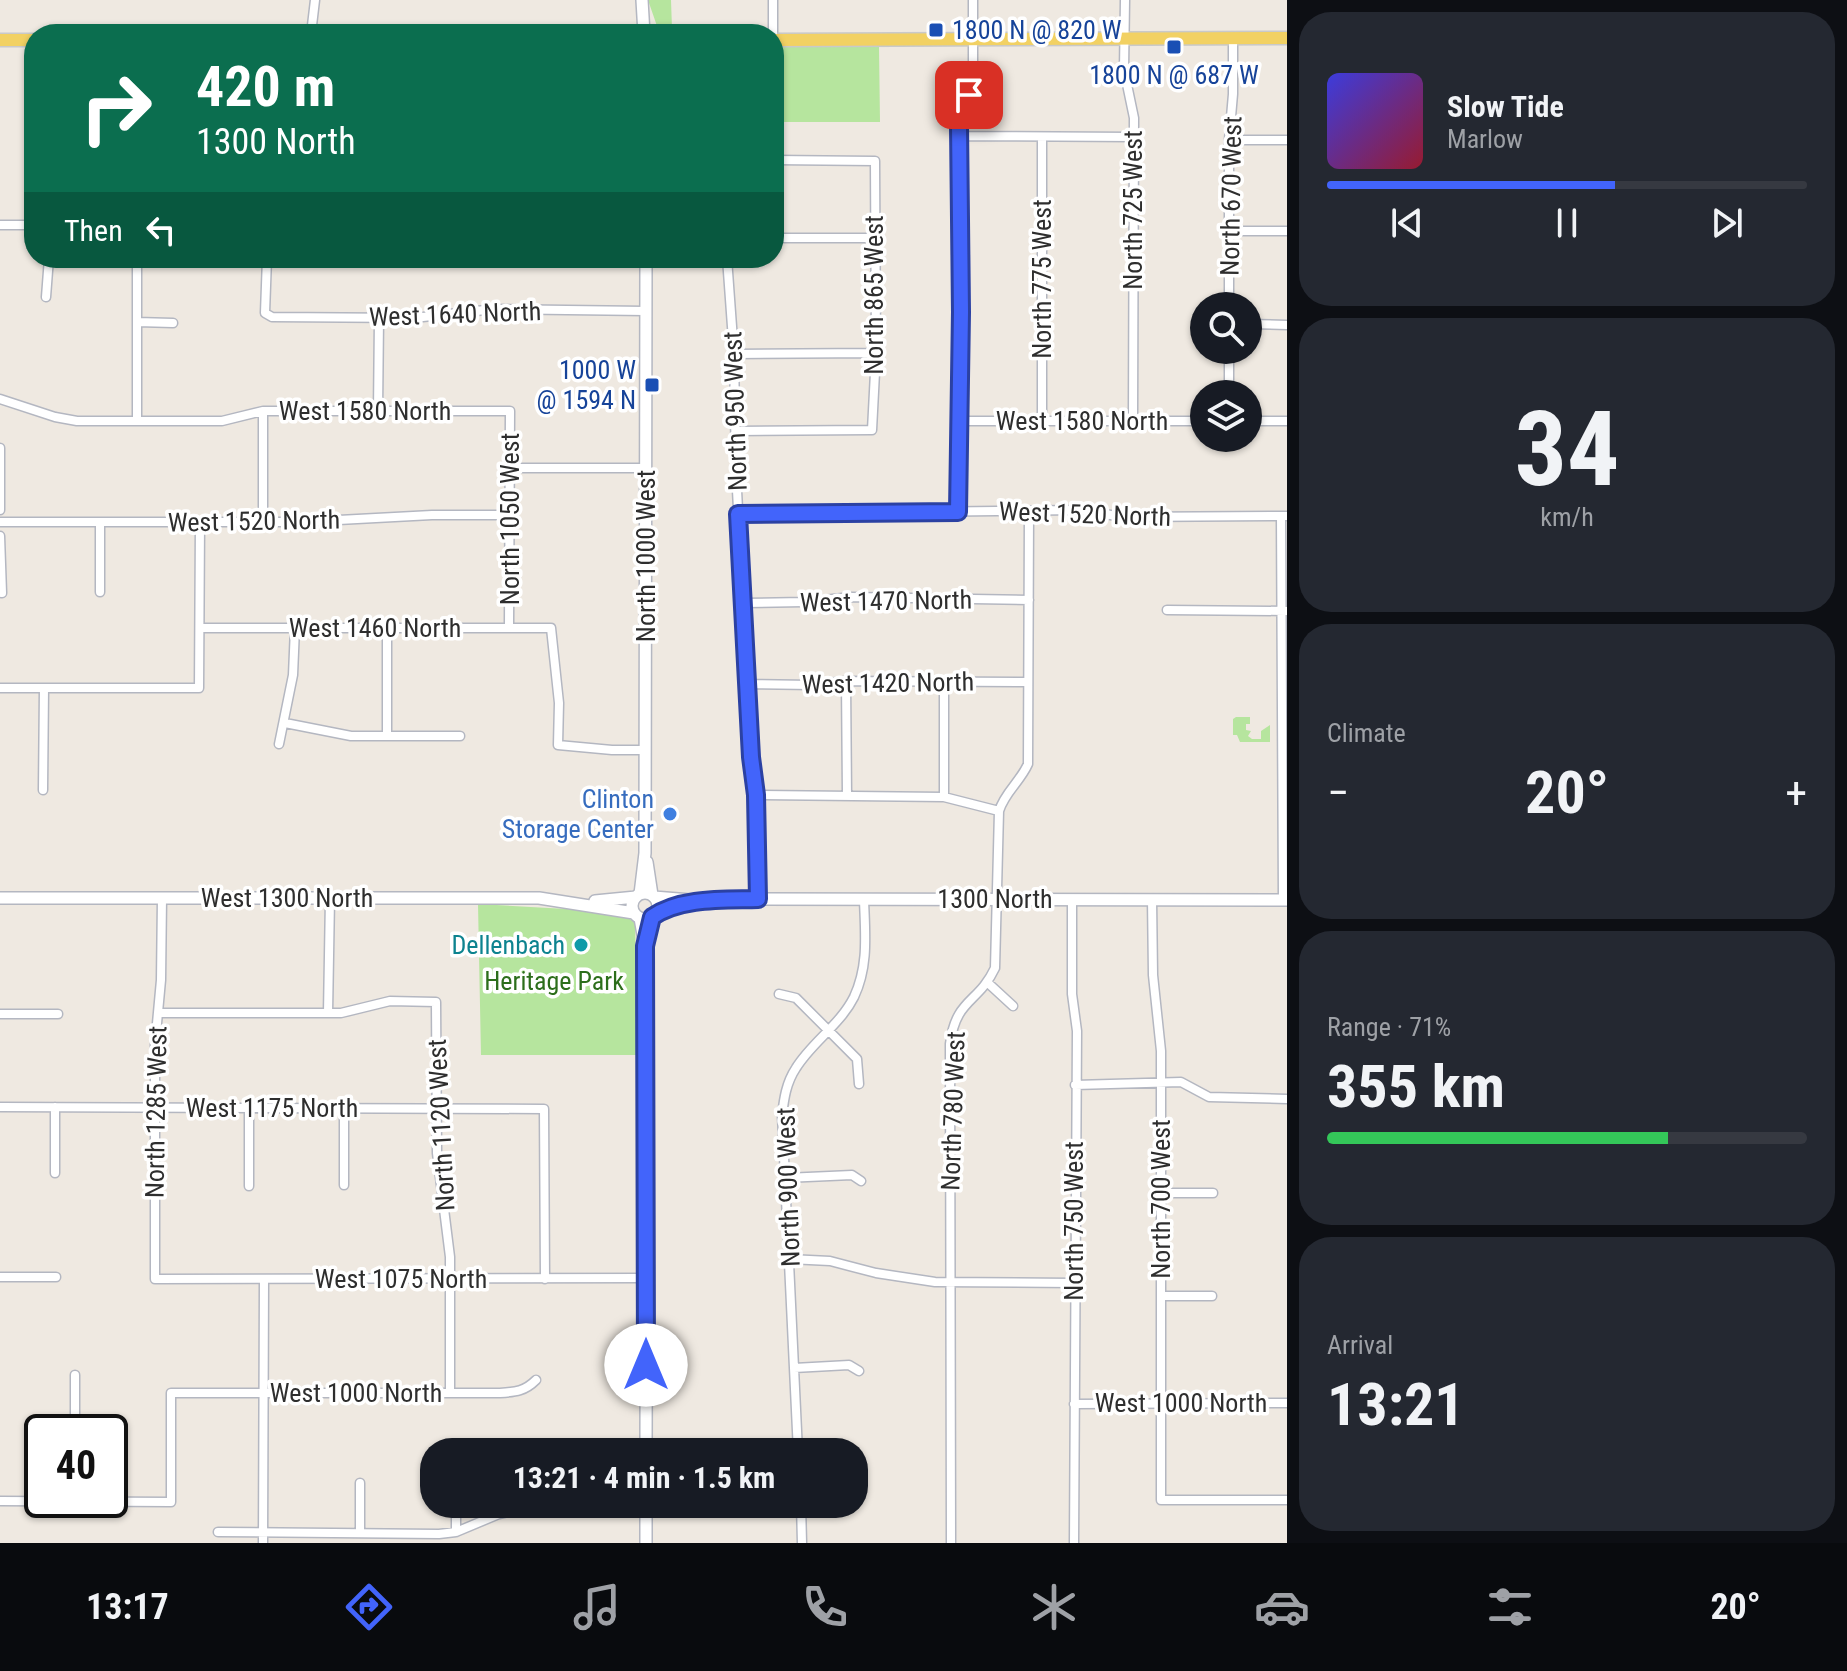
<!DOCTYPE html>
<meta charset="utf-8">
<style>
body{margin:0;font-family:"Roboto Condensed",sans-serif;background:#242831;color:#f1f3f6;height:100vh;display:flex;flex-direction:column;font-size:30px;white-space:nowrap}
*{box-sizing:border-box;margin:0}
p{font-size:26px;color:#9ea1a6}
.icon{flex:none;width:44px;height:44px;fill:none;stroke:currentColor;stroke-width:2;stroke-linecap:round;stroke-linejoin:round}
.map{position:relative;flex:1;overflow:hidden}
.side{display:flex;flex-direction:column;gap:12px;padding:12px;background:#0d0f14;width:560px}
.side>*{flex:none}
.hud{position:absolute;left:24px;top:24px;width:760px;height:244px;border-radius:32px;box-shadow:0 2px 6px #0004;background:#0b6e4f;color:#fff;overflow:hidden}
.fabs{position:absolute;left:1190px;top:292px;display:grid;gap:16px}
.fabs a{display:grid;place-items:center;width:72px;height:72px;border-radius:50%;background:#171b24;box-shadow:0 2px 6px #0004;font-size:40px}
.speed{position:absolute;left:24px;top:1414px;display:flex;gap:16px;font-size:40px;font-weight:700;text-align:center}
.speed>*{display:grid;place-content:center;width:104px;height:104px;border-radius:50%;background:#171b24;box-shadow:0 2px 6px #0004;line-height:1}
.speed .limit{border:4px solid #111;border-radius:12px;background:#fff;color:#111}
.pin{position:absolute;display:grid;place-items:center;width:68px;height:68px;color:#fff;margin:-34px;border-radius:16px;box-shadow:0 4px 12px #0006}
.me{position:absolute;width:88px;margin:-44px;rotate:0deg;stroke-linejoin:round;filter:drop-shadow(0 0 6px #0008)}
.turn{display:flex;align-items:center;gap:28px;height:168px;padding:0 40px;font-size:36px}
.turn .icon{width:104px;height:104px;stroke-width:2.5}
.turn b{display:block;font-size:56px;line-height:68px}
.then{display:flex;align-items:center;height:76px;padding:0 40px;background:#0003;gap:16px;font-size:30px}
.big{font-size:60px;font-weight:700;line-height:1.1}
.side .widget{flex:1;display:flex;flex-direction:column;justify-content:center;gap:12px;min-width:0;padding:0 28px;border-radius:32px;background:#242831}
.side .dial{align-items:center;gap:0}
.dial b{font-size:104px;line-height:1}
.song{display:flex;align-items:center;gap:24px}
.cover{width:96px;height:96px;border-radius:12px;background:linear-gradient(135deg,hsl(240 70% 55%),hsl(350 70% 35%))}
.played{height:8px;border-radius:4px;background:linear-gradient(90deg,#4264fb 60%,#363941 60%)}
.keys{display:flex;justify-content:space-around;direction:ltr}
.heat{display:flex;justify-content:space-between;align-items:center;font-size:44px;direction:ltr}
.charge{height:12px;border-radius:6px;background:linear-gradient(90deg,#34c759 71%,#363941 0)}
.trip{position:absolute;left:420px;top:1438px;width:448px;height:80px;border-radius:32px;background:#171b24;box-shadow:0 2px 6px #0004;font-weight:700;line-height:80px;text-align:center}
.dock{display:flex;height:128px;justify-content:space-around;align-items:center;background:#090b0e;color:#9ea1a6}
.dock .icon{width:56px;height:56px}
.dock .selected{color:#4264fb}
.dock b{font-size:36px;color:#f1f3f6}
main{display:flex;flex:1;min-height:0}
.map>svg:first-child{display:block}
</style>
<main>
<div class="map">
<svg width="1287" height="1543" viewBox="0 0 1287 1543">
<rect width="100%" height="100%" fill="#efe9e1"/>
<path fill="#b6e59e" d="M648 0H671L672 29H658Z
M783 47H879L880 122H782Z
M1236 717H1250V724H1246V730L1251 731 1248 736 1252 739H1261V731L1270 725V742H1240L1237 735H1233V719Z
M478 904 621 912 635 923 638 1055H481Z"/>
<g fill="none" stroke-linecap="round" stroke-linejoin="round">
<defs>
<path id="street" d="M1125 0 1124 70 1134 118 1133 421
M311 34 315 0
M773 34V0
M959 136 1133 137
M1042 137V421
M1229 140H1287
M0 225H34
M1229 231H1287
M774 238H875
M267 258 265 313 272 317 414 318 494 309 646 311
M727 258 734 354 736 471 751 757 756 795 758 899
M46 297 49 258
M1229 306V140L1233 94V38
M137 322 173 323
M1248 324 1287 325
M1229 350V394
M734 354 876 353
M0 399 55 417 77 421H222L263 411H510L509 628
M263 411V522
M378 411 379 318
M137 421V258
M959 421H1204
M1248 421H1287
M736 431 872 430 876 353 875 161 774 160
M0 448V510
M511 468H646
M958 512 961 312 959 125 973 80V0
M738 514 1080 510 1123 517 1287 516
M1281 516 1283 900
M0 522H301L432 515H509
M0 536 2 593
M100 592V522
M743 603 804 602 852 597 1029 600
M1167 610 1286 611
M200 628H551L559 703 558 745 612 750H646
M387 628V736
M846 681 847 796
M944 681V797
M747 684 812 685 846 681 1028 682
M0 688H199L200 522
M285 723 351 736H460
M279 744 293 675 295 628
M43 790 44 688
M756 795 944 797 999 811
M162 898 161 980 155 1045V1279L647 1278
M1072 899V994L1077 1031 1074 1543
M1152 899 1153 975 1161 1051V1500H1287
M988 983 1013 1006
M779 994 796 998 857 1059 859 1084
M158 1013H341L390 1001 436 1002 437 1153 450 1257V1393
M328 1013 330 898
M0 1014H58
M1075 1085 1181 1082 1209 1097 1287 1099
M0 1107 544 1109 545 1279
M55 1107V1173
M785 1178 852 1175 861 1181
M344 1185V1108
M249 1186V1108
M1161 1193H1213
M789 1259 830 1261 876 1273 935 1282 1074 1283
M0 1277H56
M1161 1296H1212
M794 1368 849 1365 859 1371
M1074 1404 1287 1403
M75 1432V1375
M798 1452 782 1115C784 1099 786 1083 796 1068 812 1042 840 1025 854 997 869 965 865 933 864 899
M854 1476 859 1471
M0 1501 171 1502V1393H500C516 1392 525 1391 536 1380
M801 1504 802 1543
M218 1532 439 1534 456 1532 499 1514 523 1509 646 1510
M456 1532V1504
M360 1533V1483
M263 1543 264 1279
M951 1543 950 1044C956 998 978 1004 995 968L999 811C1005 792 1020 782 1028 764L1029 511"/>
<path id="secondary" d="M642 0 644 34
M647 862 652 895
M632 906a13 13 0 1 1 26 0a13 13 0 1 1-26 0Z
M640 894 645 853 646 258
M654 897 703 901 758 899 1287 900
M0 898H539L634 913
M595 901 636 897
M640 918 645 946 647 1044 646 1452
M646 1543V1504"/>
<path id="primary" d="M0 40H34
M774 40 1287 38"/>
</defs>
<use href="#street" stroke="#b4b7c1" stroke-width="11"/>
<use href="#secondary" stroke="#b4b7c1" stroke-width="14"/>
<use href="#primary" stroke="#c9c9c9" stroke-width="15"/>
<use href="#street" stroke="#fff" stroke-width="8"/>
<use href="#secondary" stroke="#fff" stroke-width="11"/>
<use href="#primary" stroke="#f2d163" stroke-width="12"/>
</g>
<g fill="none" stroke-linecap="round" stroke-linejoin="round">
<defs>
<path id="route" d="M646 1365 645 946 652 917C681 897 725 900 758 899L756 795 751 757 738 514 958 512 961 312 959 125 969 95"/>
</defs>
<use href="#route" stroke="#2b41a3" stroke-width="20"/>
<use href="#route" stroke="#4264fb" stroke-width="14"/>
</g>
<g fill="#1a4fb4" stroke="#fff" stroke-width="3">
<rect x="928" y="22" width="16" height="16" rx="4"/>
<rect x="1166" y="39" width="16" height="16" rx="4"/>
<rect x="644" y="377" width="16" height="16" rx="4"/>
</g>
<circle fill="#3f7fe0" stroke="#fff" stroke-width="3" cx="670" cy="814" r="8"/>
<circle fill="#0f9aa8" stroke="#fff" stroke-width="3" cx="581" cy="945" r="8"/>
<g text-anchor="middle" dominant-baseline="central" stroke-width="7" stroke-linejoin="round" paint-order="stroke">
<g font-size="26" fill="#164399" stroke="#fff" text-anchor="start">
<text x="952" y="30">1800 N @ 820 W</text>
<text x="1174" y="75" text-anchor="middle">1800 N @ 687 W</text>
<text x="636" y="370" text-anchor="end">1000 W<tspan x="636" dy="30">@ 1594 N</tspan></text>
</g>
<g font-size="26" fill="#2e2e2e" stroke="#fff">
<text transform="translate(1231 196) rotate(-89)">North 670 West</text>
<text transform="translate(1133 210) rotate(-90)">North 725 West</text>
<text transform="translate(1042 279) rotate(-90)">North 775 West</text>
<text transform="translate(874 295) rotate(-90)">North 865 West</text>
<text transform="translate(455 314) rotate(-2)">West 1640 North</text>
<text x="365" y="411">West 1580 North</text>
<text transform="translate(735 411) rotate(-92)">North 950 West</text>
<text x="1082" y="421">West 1580 North</text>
<text transform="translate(1085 514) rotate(2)">West 1520 North</text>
<text transform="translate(510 519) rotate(-90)">North 1050 West</text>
<text transform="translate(254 521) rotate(-1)">West 1520 North</text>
<text transform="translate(646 556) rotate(-90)">North 1000 West</text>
<text transform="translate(886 601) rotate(-1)">West 1470 North</text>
<text x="375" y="628">West 1460 North</text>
<text transform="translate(888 683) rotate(-1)">West 1420 North</text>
<text x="287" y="898">West 1300 North</text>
<text x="995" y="899">1300 North</text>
<text x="272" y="1108">West 1175 North</text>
<text transform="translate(953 1111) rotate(-88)">North 780 West</text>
<text transform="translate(156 1112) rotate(-89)">North 1285 West</text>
<text transform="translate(441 1125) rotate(-93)">North 1120 West</text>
<text transform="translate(788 1187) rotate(-92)">North 900 West</text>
<text transform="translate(1161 1199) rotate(-90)">North 700 West</text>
<text transform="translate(1074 1221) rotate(-90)">North 750 West</text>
<text x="401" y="1279">West 1075 North</text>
<text x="356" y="1393">West 1000 North</text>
<text x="1181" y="1403">West 1000 North</text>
</g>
<g font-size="26" fill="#366cbe" stroke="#fff" text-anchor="end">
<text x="654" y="799">Clinton<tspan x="654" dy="30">Storage Center</tspan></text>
</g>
<g font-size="26" fill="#0d838f" stroke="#fff" text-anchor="end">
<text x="565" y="945">Dellenbach</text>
</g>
<g font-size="26" fill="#2c6e1b" stroke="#fff">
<text x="554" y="981">Heritage Park</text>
</g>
</g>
</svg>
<div class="fabs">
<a><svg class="icon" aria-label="search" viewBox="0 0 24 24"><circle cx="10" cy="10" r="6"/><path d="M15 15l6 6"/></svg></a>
<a><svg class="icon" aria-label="layers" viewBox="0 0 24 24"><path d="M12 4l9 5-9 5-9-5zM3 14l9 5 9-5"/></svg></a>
</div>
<div class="speed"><div class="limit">40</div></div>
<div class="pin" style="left:969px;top:95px;background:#d93025"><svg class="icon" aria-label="arrive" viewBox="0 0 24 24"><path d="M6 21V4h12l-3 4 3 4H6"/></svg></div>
<svg class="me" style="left:646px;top:1365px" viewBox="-20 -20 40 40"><circle r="19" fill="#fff"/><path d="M0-13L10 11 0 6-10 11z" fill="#4264fb"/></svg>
<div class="trip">13:21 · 4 min · 1.5 km</div>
<div class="hud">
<div class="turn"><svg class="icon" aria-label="right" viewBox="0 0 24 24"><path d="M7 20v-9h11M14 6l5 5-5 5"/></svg><div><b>420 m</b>1300 North</div></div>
<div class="then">Then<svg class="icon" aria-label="left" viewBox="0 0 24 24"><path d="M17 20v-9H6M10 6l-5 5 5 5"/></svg></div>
</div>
</div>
<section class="side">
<div class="widget">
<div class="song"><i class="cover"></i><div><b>Slow Tide</b><p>Marlow</p></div></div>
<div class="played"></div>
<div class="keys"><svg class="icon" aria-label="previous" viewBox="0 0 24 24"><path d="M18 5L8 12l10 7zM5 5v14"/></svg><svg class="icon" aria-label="pause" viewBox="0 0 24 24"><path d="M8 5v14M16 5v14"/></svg><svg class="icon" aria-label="next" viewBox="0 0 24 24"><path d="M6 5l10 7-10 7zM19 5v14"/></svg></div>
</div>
<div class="widget dial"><b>34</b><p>km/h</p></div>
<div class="widget"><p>Climate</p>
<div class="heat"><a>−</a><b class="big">20°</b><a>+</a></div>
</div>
<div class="widget"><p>Range · 71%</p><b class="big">355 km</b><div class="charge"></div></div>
<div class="widget"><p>Arrival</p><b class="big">13:21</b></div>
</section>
</main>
<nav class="dock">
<b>13:17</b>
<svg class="icon selected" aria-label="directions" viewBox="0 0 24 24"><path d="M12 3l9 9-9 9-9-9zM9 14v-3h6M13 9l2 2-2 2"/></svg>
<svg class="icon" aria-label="music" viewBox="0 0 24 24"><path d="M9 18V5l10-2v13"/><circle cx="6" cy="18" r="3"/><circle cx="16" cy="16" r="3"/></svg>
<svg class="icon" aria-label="phone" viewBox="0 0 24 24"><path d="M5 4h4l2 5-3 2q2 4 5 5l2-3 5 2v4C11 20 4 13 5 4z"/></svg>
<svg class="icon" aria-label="climate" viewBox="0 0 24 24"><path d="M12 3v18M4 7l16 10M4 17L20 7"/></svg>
<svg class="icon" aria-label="car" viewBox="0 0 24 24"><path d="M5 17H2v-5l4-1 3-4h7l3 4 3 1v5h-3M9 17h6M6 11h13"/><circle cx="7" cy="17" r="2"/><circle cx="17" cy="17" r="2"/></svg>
<svg class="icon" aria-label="filters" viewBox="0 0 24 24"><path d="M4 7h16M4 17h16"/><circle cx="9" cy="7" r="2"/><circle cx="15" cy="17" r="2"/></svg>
<b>20°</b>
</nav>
